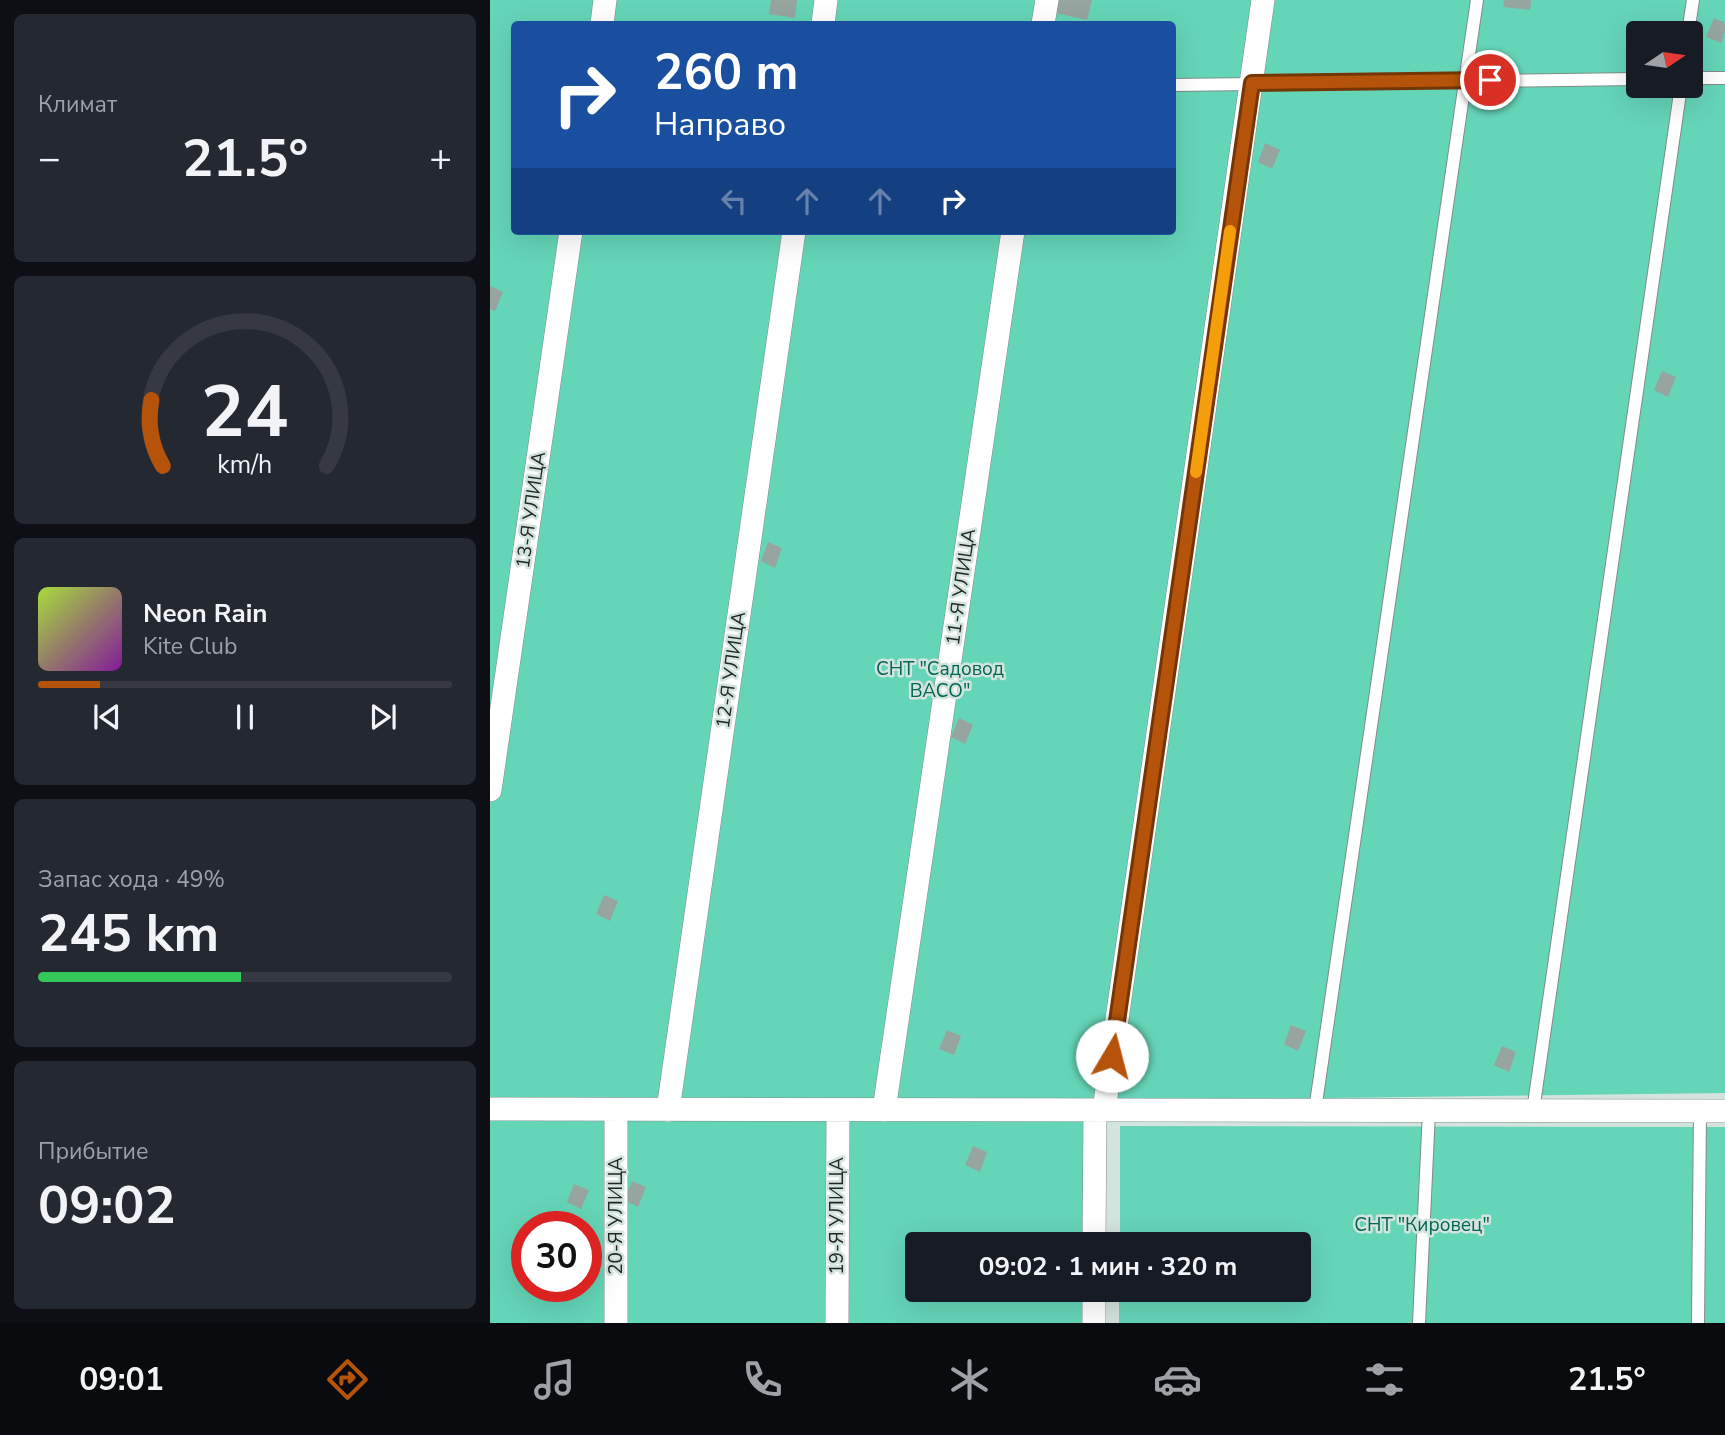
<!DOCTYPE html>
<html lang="ru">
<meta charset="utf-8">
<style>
body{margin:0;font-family:"Nunito Sans",sans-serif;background:#242831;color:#f1f3f6;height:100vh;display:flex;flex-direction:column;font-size:26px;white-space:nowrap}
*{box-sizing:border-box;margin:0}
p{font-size:23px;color:#9ea1a6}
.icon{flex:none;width:38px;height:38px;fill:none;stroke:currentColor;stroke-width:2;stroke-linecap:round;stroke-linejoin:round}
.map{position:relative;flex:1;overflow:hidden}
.panel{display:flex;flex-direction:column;gap:14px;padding:14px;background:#0d0f14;width:490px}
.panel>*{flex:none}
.banner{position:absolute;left:21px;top:21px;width:665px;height:214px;border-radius:7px;box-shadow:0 7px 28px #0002;background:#1a4fa0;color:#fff;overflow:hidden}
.needle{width:46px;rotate:77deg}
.tools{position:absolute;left:1136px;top:21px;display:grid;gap:14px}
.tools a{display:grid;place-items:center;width:77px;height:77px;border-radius:7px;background:#171b24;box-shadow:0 7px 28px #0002;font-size:35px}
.speed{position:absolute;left:21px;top:1211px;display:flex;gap:14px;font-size:35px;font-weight:700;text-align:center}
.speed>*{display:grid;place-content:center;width:91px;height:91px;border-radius:50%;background:#171b24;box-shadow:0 7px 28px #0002;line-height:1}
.speed .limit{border:10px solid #d22;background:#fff;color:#111}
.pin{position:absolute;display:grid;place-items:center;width:60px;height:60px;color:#fff;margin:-30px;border:4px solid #fff;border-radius:50%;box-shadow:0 2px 7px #0007}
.me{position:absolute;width:77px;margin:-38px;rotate:8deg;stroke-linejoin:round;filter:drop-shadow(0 0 5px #0008)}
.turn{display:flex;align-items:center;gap:24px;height:147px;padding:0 28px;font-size:32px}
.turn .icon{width:91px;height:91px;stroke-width:2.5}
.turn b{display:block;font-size:49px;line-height:60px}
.lanes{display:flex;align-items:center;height:66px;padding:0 28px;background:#0003;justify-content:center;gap:35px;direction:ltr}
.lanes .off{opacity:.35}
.big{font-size:52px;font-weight:700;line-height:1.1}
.panel .card{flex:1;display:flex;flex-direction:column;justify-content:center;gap:10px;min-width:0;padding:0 24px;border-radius:10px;background:#242831}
.panel .dial{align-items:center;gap:0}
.dial svg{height:182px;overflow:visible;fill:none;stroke:#363941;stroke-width:7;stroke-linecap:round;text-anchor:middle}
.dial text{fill:#f1f3f6;stroke:none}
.song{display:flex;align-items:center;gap:21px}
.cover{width:84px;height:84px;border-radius:10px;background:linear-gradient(135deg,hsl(80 70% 55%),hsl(290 70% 35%))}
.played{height:7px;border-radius:4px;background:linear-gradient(90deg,#b45309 15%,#363941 15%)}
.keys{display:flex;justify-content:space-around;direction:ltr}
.heat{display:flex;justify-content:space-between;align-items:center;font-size:38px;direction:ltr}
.charge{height:10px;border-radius:5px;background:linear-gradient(90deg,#34c759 49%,#363941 0)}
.trip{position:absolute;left:415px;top:1232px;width:406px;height:70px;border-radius:7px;background:#171b24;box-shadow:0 7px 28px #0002;font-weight:700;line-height:70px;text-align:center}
.dock{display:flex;height:112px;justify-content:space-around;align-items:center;background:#090b0e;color:#9ea1a6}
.dock .icon{width:49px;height:49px}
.dock .current{color:#b45309}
.dock b{font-size:32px;color:#f1f3f6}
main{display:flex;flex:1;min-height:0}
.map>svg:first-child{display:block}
</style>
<main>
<section class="panel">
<div class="card"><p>Климат</p>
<div class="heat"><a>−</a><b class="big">21.5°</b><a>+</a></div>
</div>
<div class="card dial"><svg viewBox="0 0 100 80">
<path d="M14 69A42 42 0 1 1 86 69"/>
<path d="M14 69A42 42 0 0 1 9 40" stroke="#b45309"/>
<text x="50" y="56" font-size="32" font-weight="700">24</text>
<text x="50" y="72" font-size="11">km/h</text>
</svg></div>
<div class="card">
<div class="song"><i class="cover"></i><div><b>Neon Rain</b><p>Kite Club</p></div></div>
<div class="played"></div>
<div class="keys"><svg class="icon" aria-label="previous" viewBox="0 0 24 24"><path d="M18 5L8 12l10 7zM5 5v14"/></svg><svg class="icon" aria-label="pause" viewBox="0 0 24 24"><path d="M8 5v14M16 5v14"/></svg><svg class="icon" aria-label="next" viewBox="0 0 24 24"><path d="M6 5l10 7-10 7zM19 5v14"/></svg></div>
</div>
<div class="card"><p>Запас хода · 49%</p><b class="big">245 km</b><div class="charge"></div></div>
<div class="card"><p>Прибытие</p><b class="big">09:02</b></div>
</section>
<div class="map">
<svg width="1235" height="1323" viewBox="0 0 1235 1323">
<rect width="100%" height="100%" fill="#d3e3de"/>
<path fill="#65d5b7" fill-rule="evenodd" d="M0 0H1235V1093L600 1101 599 1244H427V1290H598V1323H0ZM24 24H682V231H24ZM1148 33H1200V86H1148ZM37 1227H96V1286H37Z
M630 1126 1235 1127V1323H629V1290H808V1244H630Z"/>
<path fill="#97a5a0" d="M281 0H307L305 18 279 14Z
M569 0H602L597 20 566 13Z
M1014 0H1041L1040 10 1013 7Z
M1224 18 1235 23V32L1231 43 1216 37Z
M775 143 790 150 782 169 768 162Z
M0 286 13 292 5 311 0 309Z
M1172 371 1186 377 1178 397 1164 390Z
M278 542 292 548 285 568 271 561Z
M469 718 483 725 475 744 461 737Z
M114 895 128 901 120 921 106 914Z
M801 1025 816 1031 808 1051 794 1044Z
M457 1030 471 1036 464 1055 449 1049Z
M1012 1046 1026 1052 1019 1072 1004 1065Z
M483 1146 497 1152 490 1172 475 1165Z
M142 1181 156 1187 148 1207 134 1200Z
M84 1184 99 1190 91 1209 77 1202Z"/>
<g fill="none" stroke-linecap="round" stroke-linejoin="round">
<defs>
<path id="service" d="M1198 33 1203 0
M1200 78H1235
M682 85 1148 79
M825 1110 987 0
M1043 1111 1191 86
M929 1323 939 1111
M1208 1323 1210 1111"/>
<path id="minor" d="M112 24 115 0
M333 24 336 0
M553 24 557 0
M0 790 81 231
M0 1109 1235 1111
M178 1110 304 231
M394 1110 523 231
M614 1110 773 0
M604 1244 605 1110
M126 1323V1110
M347 1323 348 1110
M604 1323V1290"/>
</defs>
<use href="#service" stroke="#7f8d89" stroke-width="14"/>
<use href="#minor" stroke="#7f8d89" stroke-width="24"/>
<use href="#service" stroke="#fff" stroke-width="12"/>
<use href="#minor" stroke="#fff" stroke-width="23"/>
</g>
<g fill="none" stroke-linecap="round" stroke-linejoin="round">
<defs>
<path id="route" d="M622 1056 762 83 1000 80"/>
</defs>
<use href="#route" stroke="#753606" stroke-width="18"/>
<use href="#route" stroke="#b45309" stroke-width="12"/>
<path stroke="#f59e0b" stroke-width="12" d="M706 472 740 231"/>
</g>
<g text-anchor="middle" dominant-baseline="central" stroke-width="5" stroke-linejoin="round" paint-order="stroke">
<g font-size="19" fill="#202624" stroke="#d3e3de">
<text transform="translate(41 510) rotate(-82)">13-Я УЛИЦА</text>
<text transform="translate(471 587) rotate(-82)">11-Я УЛИЦА</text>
<text transform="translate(241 670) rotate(-82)">12-Я УЛИЦА</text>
<text transform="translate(126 1216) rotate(-90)">20-Я УЛИЦА</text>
<text transform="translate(347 1216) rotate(-90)">19-Я УЛИЦА</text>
</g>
<g font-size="19" fill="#026653" stroke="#d3e3de">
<text x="450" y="669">СНТ "Садовод<tspan x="450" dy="22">ВАСО"</tspan></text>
<text x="932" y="1225">СНТ "Кировец"</text>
</g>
</g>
</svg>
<div class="tools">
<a><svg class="needle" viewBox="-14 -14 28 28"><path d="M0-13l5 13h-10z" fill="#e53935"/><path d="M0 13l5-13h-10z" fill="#9ea1a6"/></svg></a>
</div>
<div class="speed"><div class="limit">30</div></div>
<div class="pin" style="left:1000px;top:80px;background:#d93025"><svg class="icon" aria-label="arrive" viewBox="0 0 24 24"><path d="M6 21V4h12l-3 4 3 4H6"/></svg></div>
<svg class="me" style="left:622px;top:1056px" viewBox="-20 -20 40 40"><circle r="19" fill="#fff"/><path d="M0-13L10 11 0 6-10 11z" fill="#b45309"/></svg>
<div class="trip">09:02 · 1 мин · 320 m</div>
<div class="banner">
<div class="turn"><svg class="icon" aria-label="right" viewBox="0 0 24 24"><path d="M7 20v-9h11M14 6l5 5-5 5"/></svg><div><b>260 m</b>Направо</div></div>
<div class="lanes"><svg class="icon off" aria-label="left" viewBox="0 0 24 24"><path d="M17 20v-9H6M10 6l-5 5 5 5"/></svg><svg class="icon off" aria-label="ahead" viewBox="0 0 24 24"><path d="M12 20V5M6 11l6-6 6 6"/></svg><svg class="icon off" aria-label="ahead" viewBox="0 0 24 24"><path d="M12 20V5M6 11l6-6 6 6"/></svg><svg class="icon" aria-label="right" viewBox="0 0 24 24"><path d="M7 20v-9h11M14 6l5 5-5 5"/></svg></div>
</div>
</div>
</main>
<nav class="dock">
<b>09:01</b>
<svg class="icon current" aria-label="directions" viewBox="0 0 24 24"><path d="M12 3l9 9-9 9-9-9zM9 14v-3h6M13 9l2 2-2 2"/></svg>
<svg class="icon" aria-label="music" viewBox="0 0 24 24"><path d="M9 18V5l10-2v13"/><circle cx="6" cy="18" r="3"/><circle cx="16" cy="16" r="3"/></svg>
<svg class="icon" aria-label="phone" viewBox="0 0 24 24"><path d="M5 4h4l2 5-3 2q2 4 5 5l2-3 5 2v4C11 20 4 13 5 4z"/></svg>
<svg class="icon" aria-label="climate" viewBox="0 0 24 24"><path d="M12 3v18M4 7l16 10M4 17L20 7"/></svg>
<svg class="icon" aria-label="car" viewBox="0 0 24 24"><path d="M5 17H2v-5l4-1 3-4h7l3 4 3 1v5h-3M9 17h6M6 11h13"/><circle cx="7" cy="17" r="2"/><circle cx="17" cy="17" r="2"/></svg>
<svg class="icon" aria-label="filters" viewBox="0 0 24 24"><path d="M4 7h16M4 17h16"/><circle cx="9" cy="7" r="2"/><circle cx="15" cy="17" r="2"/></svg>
<b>21.5°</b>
</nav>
